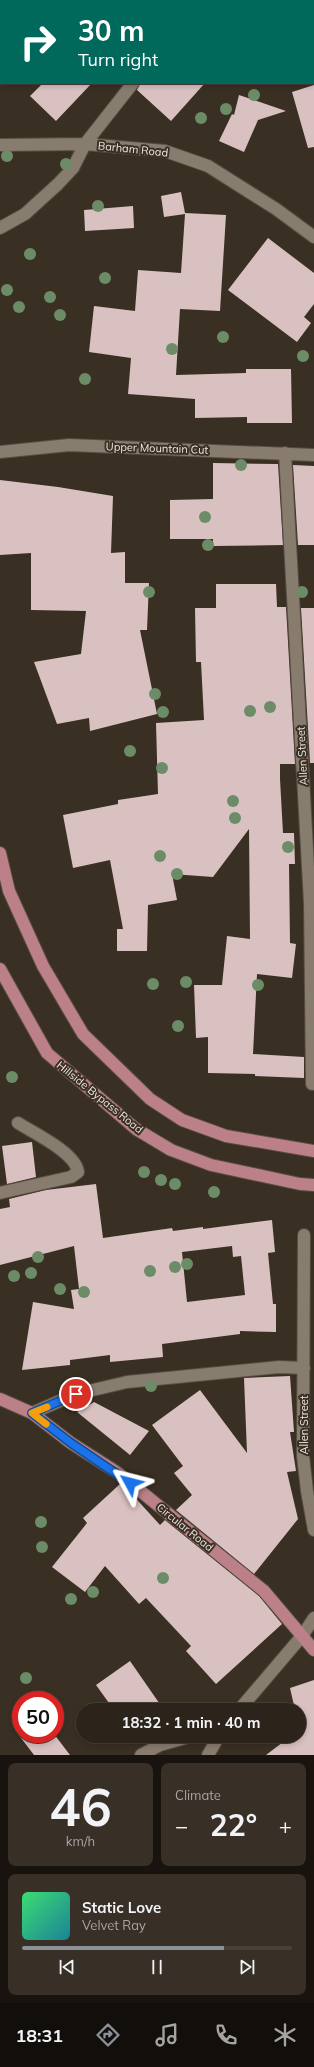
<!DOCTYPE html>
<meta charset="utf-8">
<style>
body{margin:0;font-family:Mulish,sans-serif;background:#382f27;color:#f1f3f6;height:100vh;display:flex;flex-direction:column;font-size:15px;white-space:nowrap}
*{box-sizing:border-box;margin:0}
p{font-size:13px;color:#a6a4a2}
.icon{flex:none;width:22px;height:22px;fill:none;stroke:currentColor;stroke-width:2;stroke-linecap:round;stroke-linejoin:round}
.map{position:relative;height:1755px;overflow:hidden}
.side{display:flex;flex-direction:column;gap:8px;padding:8px;background:#18130e;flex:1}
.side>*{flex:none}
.guide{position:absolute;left:0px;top:0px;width:314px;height:84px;box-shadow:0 2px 6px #0003,0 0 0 1px #484039;background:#00695c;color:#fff;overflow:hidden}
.speed{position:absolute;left:12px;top:1691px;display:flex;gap:8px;font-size:20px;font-weight:700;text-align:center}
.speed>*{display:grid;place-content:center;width:52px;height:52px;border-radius:50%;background:#2c231a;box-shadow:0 2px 6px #0003,0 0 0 1px #484039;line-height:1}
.speed .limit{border:6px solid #d22;background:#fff;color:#111}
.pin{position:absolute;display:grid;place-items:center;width:34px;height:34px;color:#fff;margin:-17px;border:2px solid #fff;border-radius:50%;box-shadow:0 1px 4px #0007}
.me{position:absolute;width:44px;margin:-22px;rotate:308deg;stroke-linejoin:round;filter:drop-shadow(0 0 3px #0008)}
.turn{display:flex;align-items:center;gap:14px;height:84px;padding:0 12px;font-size:18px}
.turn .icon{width:52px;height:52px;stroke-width:2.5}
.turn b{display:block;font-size:28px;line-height:34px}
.big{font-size:30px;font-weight:700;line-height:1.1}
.side .widget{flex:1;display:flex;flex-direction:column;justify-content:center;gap:6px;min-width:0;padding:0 14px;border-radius:8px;background:#382f27}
.side .dial{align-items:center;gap:0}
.dial b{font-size:52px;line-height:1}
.song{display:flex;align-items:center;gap:12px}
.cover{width:48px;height:48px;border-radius:6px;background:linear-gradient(135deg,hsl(140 70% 55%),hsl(190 70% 35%))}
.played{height:4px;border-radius:2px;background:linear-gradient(90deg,#8c9099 75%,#484039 75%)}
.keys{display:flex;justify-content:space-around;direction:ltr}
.heat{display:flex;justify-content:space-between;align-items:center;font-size:22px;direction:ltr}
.side .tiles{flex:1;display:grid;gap:8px;grid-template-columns:1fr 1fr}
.widget:last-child{grid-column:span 2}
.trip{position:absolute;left:76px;top:1703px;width:230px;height:40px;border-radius:20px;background:#2c231a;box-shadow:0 2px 6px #0003,0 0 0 1px #484039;font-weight:700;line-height:40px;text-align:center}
.dock{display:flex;height:64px;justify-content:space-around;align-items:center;background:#120e0a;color:#a6a4a2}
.dock .icon{width:28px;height:28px}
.dock .on{color:#8c9099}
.dock b{font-size:18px;color:#f1f3f6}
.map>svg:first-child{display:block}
</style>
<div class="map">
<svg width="314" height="1755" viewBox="0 0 314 1755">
<rect width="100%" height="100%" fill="#3a2f23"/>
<path fill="#d8c1c0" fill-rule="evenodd" d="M43 83H92L56 121 30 96Z
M140 83H205L171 121 137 90Z
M314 85V147L308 148 292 92Z
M239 95 286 111 258 120 244 152 219 141 232 114 234 115Z
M181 192 185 213 226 215 220 311 180 309 176 375 246 373V369H291L292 423H247V417L195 418V399L128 394 131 358 89 352 94 306 135 311 138 270 181 273 185 214 164 217 161 196Z
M133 206 134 228 85 231 84 210Z
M268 238 314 273V304L304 317 311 323 297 342 228 290Z
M213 463 278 464 283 545 213 546V539H170V500L213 499Z
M293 465 314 466V545H298Z
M0 480 58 487 113 496 111 553 125 552V583H149L147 630H140L157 714 90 731 89 718 57 724 34 662 81 654 86 611 31 610V553L0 555Z
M216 584H276L277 607H286L295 764H280V779L283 833H294L295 864H289L290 943 296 944 292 978 257 974 253 1054 304 1057V1078L255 1076V1074L208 1073V1037L196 1038 194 985H222L227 936 250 939 249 829 213 877 172 874 177 900 148 905 147 951H117V929H123L110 860 73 868 63 815 118 804V800L158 794 156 723 204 720 201 662H196L195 608H216Z
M301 608H314V763H310Z
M32 1142 36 1177 7 1184 2 1146Z
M96 1184 103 1238 172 1228 173 1231 203 1227V1229L272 1220 275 1252 268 1253 273 1304H276V1332L240 1331V1334L162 1344 163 1357 110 1362V1355L70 1360V1365L22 1370 33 1302 74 1309 71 1290 79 1289 74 1246 0 1265V1209L10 1207 9 1199 46 1190ZM232 1246 233 1257 241 1256 245 1295 187 1302 182 1252Z
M290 1376 294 1432H290L296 1471 287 1472 298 1519 254 1574 176 1510 192 1495 174 1473 183 1466 152 1425 200 1390 247 1453 244 1378Z
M94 1402 149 1431 130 1455 77 1412Z
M120 1484 130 1492 160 1525 165 1520 259 1596 282 1624 216 1684 186 1651 191 1646 146 1598 139 1604 105 1566 85 1592 52 1567 87 1523 83 1518Z
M130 1661 164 1710H114L96 1685Z
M314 1680V1755H266L291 1736H299V1710H295L290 1688Z
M18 1734H54L70 1755H34Z"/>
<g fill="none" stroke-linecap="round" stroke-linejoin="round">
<defs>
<path id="minor" d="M197 1 198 0
M0 145 85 144 165 151 208 166 276 209 314 237
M0 228 25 214 58 184 73 168 85 144 133 83
M0 452 69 445 314 455
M285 453 310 903 312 1084
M0 1193 71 1177 78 1172C76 1153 34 1133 18 1123
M304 1235 303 1456 307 1491 314 1530
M32 1413 76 1394 127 1382 279 1367 304 1368
M239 1710 302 1636 314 1618
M141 1755 160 1745 192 1736
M208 1755 219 1736"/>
<path id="major" d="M0 853 9 891 43 966 83 1034 150 1099 182 1120 226 1136 314 1151
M0 969 47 1053 136 1129 171 1150 211 1165 300 1184 314 1185
M0 1399 32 1413 71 1443 118 1473 264 1591 314 1650"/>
</defs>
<use href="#minor" stroke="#574d42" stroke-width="14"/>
<use href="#major" stroke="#574d42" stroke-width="14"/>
<use href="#minor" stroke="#887c6e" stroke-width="12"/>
<use href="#major" stroke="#bb8088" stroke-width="12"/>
</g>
<g fill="#6b8c67">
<circle cx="254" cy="95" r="6"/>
<circle cx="226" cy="109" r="6"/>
<circle cx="201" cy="118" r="6"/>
<circle cx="7" cy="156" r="6"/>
<circle cx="66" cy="164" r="6"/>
<circle cx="98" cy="206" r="6"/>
<circle cx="30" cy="254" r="6"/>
<circle cx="105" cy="278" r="6"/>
<circle cx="7" cy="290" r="6"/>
<circle cx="50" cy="297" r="6"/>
<circle cx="19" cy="307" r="6"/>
<circle cx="60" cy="315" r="6"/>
<circle cx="223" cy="337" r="6"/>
<circle cx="172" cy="349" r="6"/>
<circle cx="303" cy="356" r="6"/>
<circle cx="85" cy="379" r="6"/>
<circle cx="241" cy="465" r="6"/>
<circle cx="205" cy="517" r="6"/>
<circle cx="208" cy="545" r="6"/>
<circle cx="149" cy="592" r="6"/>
<circle cx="302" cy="592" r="6"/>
<circle cx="155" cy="694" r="6"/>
<circle cx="270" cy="707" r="6"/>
<circle cx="250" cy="711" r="6"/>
<circle cx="163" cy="712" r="6"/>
<circle cx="130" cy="751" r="6"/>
<circle cx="162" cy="768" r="6"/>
<circle cx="233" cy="801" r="6"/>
<circle cx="235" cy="818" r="6"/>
<circle cx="288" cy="847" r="6"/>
<circle cx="160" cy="856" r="6"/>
<circle cx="177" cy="874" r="6"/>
<circle cx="186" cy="982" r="6"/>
<circle cx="153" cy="984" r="6"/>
<circle cx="258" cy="985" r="6"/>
<circle cx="178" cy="1026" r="6"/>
<circle cx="12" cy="1077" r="6"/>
<circle cx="144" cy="1172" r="6"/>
<circle cx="161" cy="1180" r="6"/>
<circle cx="175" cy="1184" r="6"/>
<circle cx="214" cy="1192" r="6"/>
<circle cx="38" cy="1257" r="6"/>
<circle cx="187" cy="1264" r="6"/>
<circle cx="175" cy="1267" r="6"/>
<circle cx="150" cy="1271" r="6"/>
<circle cx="31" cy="1273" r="6"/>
<circle cx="14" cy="1276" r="6"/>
<circle cx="60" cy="1289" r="6"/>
<circle cx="84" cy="1292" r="6"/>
<circle cx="151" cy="1386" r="6"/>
<circle cx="41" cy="1522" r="6"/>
<circle cx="42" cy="1547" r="6"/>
<circle cx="163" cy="1578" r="6"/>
<circle cx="93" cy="1592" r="6"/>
<circle cx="71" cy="1599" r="6"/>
<circle cx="26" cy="1678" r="6"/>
</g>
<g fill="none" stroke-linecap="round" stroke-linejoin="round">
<defs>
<path id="route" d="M76 1394 32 1413 71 1443 130 1483"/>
</defs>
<use href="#route" stroke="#114b97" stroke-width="10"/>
<use href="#route" stroke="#1a73e8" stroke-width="7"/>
<path stroke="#f59e0b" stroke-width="7" d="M46 1424 32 1413 47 1407"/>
</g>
<g text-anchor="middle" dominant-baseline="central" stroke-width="4" stroke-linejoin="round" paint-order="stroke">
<g font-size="11" fill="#efe8e0" stroke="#3a2f23">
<text transform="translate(133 149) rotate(6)">Barham Road</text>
<text transform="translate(157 448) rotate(2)">Upper Mountain Cut</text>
<text transform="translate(302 756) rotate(-93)">Allen Street</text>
<text transform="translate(100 1097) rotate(39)">Hillside Bypass Road</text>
<text transform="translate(304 1425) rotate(-90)">Allen Street</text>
<text transform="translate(185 1527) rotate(39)">Circular Road</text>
</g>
</g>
</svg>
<div class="speed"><div class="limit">50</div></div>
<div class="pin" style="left:76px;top:1394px;background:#d93025"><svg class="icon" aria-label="arrive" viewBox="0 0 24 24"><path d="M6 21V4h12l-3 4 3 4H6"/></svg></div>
<svg class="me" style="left:130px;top:1483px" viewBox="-20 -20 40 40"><path d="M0-17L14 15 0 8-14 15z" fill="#1a73e8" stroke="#fff" stroke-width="4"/></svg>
<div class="trip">18:32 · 1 min · 40 m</div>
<div class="guide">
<div class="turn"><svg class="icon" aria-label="right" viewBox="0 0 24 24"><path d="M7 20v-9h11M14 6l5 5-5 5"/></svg><div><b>30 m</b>Turn right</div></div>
</div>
</div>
<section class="side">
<div class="tiles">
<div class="widget dial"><b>46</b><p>km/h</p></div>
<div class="widget"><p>Climate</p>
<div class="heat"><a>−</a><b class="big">22°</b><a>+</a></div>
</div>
<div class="widget">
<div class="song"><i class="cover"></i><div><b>Static Love</b><p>Velvet Ray</p></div></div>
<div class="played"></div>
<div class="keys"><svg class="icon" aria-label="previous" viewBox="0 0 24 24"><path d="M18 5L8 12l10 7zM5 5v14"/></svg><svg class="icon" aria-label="pause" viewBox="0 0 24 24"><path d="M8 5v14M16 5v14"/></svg><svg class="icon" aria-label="next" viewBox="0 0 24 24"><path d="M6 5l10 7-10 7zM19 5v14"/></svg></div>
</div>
</div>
</section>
<nav class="dock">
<b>18:31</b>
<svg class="icon on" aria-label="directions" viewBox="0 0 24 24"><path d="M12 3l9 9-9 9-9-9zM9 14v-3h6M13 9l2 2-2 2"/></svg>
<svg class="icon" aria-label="music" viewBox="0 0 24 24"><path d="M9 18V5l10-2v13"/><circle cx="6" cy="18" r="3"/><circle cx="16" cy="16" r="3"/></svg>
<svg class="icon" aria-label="phone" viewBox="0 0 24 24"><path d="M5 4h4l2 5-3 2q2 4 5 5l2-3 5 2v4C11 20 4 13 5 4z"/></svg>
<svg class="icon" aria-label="climate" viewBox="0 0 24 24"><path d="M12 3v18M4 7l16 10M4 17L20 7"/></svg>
</nav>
